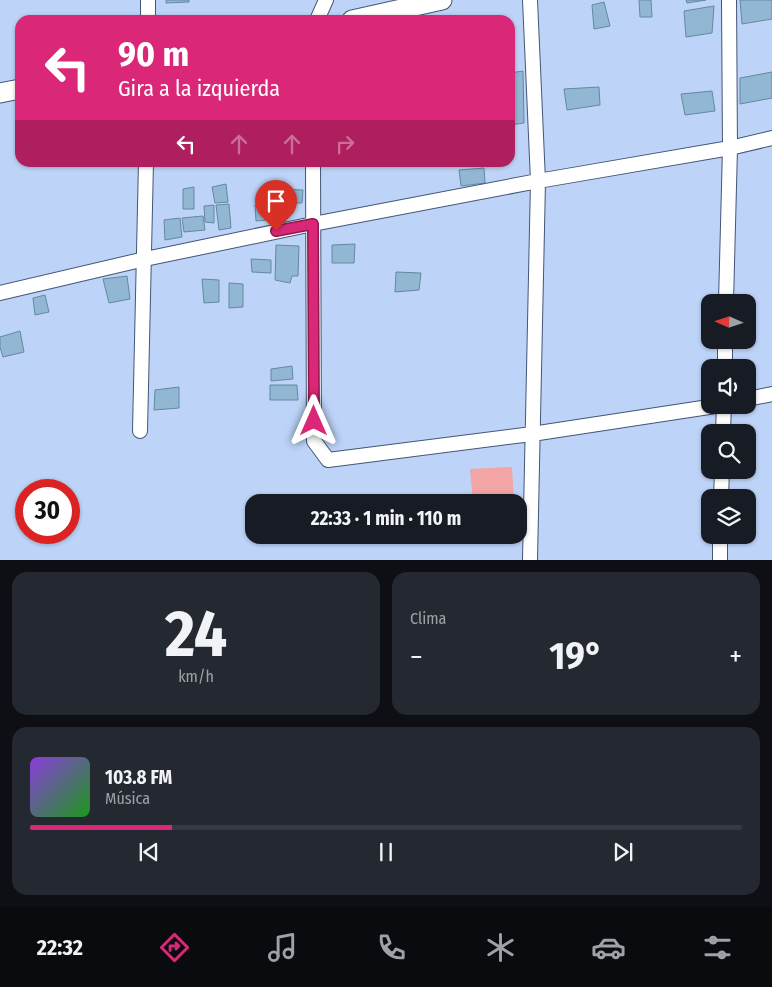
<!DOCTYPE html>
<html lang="es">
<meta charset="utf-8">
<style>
body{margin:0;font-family:"Fira Sans Condensed",sans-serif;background:#242831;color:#f1f3f6;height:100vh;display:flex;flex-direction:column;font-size:19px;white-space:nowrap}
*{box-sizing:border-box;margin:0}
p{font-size:16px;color:#9ea1a6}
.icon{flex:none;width:28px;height:28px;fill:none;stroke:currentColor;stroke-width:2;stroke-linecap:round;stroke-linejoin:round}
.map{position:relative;height:560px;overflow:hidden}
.panel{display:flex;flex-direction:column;gap:12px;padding:12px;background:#0d0f14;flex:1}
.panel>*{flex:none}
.hud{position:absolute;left:15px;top:15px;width:500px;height:152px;border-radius:15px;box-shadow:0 1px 4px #0004;background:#db2777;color:#fff;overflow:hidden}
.needle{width:32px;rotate:273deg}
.tools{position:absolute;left:701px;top:294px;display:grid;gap:10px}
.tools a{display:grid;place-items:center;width:55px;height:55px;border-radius:10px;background:#171b24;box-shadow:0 1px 4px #0004;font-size:25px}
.speed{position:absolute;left:15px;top:479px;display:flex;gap:10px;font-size:25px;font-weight:700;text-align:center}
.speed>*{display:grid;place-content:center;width:65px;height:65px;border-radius:50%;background:#171b24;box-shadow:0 1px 4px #0004;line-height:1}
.speed .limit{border:8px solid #d22;background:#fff;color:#111}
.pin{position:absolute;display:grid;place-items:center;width:42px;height:42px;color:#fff;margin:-51px -21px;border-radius:50% 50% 50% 0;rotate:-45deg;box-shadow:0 0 5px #0007}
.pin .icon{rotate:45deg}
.me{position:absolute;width:55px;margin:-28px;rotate:0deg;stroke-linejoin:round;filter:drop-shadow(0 0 4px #0008)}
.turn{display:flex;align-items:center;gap:18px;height:105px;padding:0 20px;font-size:22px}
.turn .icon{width:65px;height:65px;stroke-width:2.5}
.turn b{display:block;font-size:35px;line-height:42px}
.lanes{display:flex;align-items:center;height:48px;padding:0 20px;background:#0003;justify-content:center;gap:25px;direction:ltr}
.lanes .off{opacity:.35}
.big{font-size:38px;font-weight:700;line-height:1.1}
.panel .widget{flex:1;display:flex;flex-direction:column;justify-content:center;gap:8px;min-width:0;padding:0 18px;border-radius:15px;background:#242831}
.panel .dial{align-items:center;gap:0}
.dial b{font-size:65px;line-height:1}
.song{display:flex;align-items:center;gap:15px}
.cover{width:60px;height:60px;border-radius:8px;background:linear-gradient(135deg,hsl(270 70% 55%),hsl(120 70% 35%))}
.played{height:5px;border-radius:2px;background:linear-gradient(90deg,#db2777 20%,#363941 20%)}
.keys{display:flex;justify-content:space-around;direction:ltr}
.heat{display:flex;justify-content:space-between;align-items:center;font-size:28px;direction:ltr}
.panel .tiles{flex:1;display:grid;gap:12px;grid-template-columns:1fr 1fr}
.widget:last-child{grid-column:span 2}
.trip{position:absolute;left:245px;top:494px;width:282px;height:50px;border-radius:15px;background:#171b24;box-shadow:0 1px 4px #0004;font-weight:700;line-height:50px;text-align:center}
.tab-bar{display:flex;height:80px;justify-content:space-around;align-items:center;background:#090b0e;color:#9ea1a6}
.tab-bar .icon{width:35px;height:35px}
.tab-bar .on{color:#db2777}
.tab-bar b{font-size:22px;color:#f1f3f6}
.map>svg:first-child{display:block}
</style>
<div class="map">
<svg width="772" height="560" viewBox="0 0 772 560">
<rect width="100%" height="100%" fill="#bdd4f8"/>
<path fill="#f3a4a4" d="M512 467 514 502H473L470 469Z"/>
<path fill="#91b7d2" stroke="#6488a2" d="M166 0H189V2L166 3Z
M639 0H651L652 17H640Z
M686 0H706L687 3Z
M740 0H772V19L742 24Z
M604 2 610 26 594 29 592 5Z
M714 6 712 33 686 37 684 11Z
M523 71 524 123 510 125V73Z
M772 72V98L740 104V78Z
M599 87 600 105 567 110 564 89Z
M712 91 715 111 685 115 681 94Z
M484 168 485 183 461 186 459 170Z
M226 184 228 202 215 203 212 187Z
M194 187V209H183V189Z
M276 189 303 190 302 203H277Z
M229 204 231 228 219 230 216 205Z
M214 205V223L205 222 204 206Z
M255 205H277L279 219 256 221Z
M203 216 205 230 184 232 182 218Z
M180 218 182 237 165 240 164 220Z
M355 244 354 263H332V245Z
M276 245 299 246 298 276H292L290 283 275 280Z
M251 259 271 260V273L252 272Z
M396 272 421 273 419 290 395 292Z
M127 276 130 299 109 303 103 279Z
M202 279 219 280V302L204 303Z
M229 283 243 284V307L229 308Z
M45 295 49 312 35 315 33 298Z
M20 331 24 352 3 357 0 347V337Z
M292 366 293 379 271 381V369Z
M270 385H297L298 400H270Z
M179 387V408L154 410 155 390Z"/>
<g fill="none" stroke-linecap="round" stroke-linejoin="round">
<defs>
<path id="street" d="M148 20V0
M317 20 326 0
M313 162 314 441 328 460 532 434 722 405
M0 293 145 259 313 224 538 181 730 148 772 138
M726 302 730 148 729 0
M725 368V340
M748 399 772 394
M140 431 146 162
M723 432 724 405
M721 498 722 470
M530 560 538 181 530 0
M720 560V535"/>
<path id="secondary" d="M352 20 442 0
M0 93 20 89"/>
</defs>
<use href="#street" stroke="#435675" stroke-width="16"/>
<use href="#secondary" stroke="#435675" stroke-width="21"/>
<use href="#street" stroke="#fff" stroke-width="14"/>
<use href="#secondary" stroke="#fff" stroke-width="19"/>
</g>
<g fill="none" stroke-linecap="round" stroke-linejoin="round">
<defs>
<path id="route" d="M276 231 313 224 314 421"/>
</defs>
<use href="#route" stroke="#8e194d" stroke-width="12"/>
<use href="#route" stroke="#db2777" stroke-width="9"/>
</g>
</svg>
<div class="tools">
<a><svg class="needle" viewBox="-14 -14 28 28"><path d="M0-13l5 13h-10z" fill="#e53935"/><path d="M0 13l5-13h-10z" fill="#9ea1a6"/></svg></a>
<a><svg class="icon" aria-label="sound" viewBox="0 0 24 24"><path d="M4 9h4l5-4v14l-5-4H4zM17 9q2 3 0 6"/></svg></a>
<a><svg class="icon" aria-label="search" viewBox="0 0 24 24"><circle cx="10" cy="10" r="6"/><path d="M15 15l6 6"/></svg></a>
<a><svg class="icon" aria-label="layers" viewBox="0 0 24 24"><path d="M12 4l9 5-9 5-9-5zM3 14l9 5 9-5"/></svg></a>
</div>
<div class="speed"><div class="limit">30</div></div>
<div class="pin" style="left:276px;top:231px;background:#d93025"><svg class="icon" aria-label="arrive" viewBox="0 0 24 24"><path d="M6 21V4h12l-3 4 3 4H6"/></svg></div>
<svg class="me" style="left:314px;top:421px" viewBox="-20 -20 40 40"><path d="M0-17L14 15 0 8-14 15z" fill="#db2777" stroke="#fff" stroke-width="4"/></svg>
<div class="trip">22:33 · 1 min · 110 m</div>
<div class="hud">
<div class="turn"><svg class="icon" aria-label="left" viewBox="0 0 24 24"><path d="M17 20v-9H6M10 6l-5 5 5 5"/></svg><div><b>90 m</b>Gira a la izquierda</div></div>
<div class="lanes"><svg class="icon" aria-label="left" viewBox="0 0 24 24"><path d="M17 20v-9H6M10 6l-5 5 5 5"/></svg><svg class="icon off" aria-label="ahead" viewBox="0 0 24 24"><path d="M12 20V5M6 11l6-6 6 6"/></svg><svg class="icon off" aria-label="ahead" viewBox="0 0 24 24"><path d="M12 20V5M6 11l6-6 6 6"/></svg><svg class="icon off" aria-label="right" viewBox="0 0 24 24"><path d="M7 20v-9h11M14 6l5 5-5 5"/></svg></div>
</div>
</div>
<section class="panel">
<div class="tiles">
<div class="widget dial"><b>24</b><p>km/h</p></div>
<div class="widget"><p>Clima</p>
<div class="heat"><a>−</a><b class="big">19°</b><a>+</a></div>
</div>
<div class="widget">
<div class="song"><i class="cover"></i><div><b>103.8 FM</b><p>Música</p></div></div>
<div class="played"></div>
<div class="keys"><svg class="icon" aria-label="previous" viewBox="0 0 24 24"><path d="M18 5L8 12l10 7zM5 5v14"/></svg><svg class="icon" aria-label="pause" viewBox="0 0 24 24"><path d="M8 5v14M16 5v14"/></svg><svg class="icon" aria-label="next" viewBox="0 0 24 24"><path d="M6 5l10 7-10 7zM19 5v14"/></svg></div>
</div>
</div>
</section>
<nav class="tab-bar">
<b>22:32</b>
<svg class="icon on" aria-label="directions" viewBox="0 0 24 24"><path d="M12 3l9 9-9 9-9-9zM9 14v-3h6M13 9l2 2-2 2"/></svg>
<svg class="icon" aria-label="music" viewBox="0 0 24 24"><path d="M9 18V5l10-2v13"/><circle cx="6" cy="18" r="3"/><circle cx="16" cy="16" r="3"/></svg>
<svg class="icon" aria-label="phone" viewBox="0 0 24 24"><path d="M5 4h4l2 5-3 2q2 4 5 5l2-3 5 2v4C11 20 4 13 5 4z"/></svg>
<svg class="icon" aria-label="climate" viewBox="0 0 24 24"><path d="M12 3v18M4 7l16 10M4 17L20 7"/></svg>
<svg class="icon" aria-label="car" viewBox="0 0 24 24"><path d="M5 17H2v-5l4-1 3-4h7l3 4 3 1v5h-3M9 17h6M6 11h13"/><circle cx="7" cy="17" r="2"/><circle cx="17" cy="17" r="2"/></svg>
<svg class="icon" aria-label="filters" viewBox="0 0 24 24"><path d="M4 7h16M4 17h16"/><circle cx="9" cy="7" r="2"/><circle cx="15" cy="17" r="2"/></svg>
</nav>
